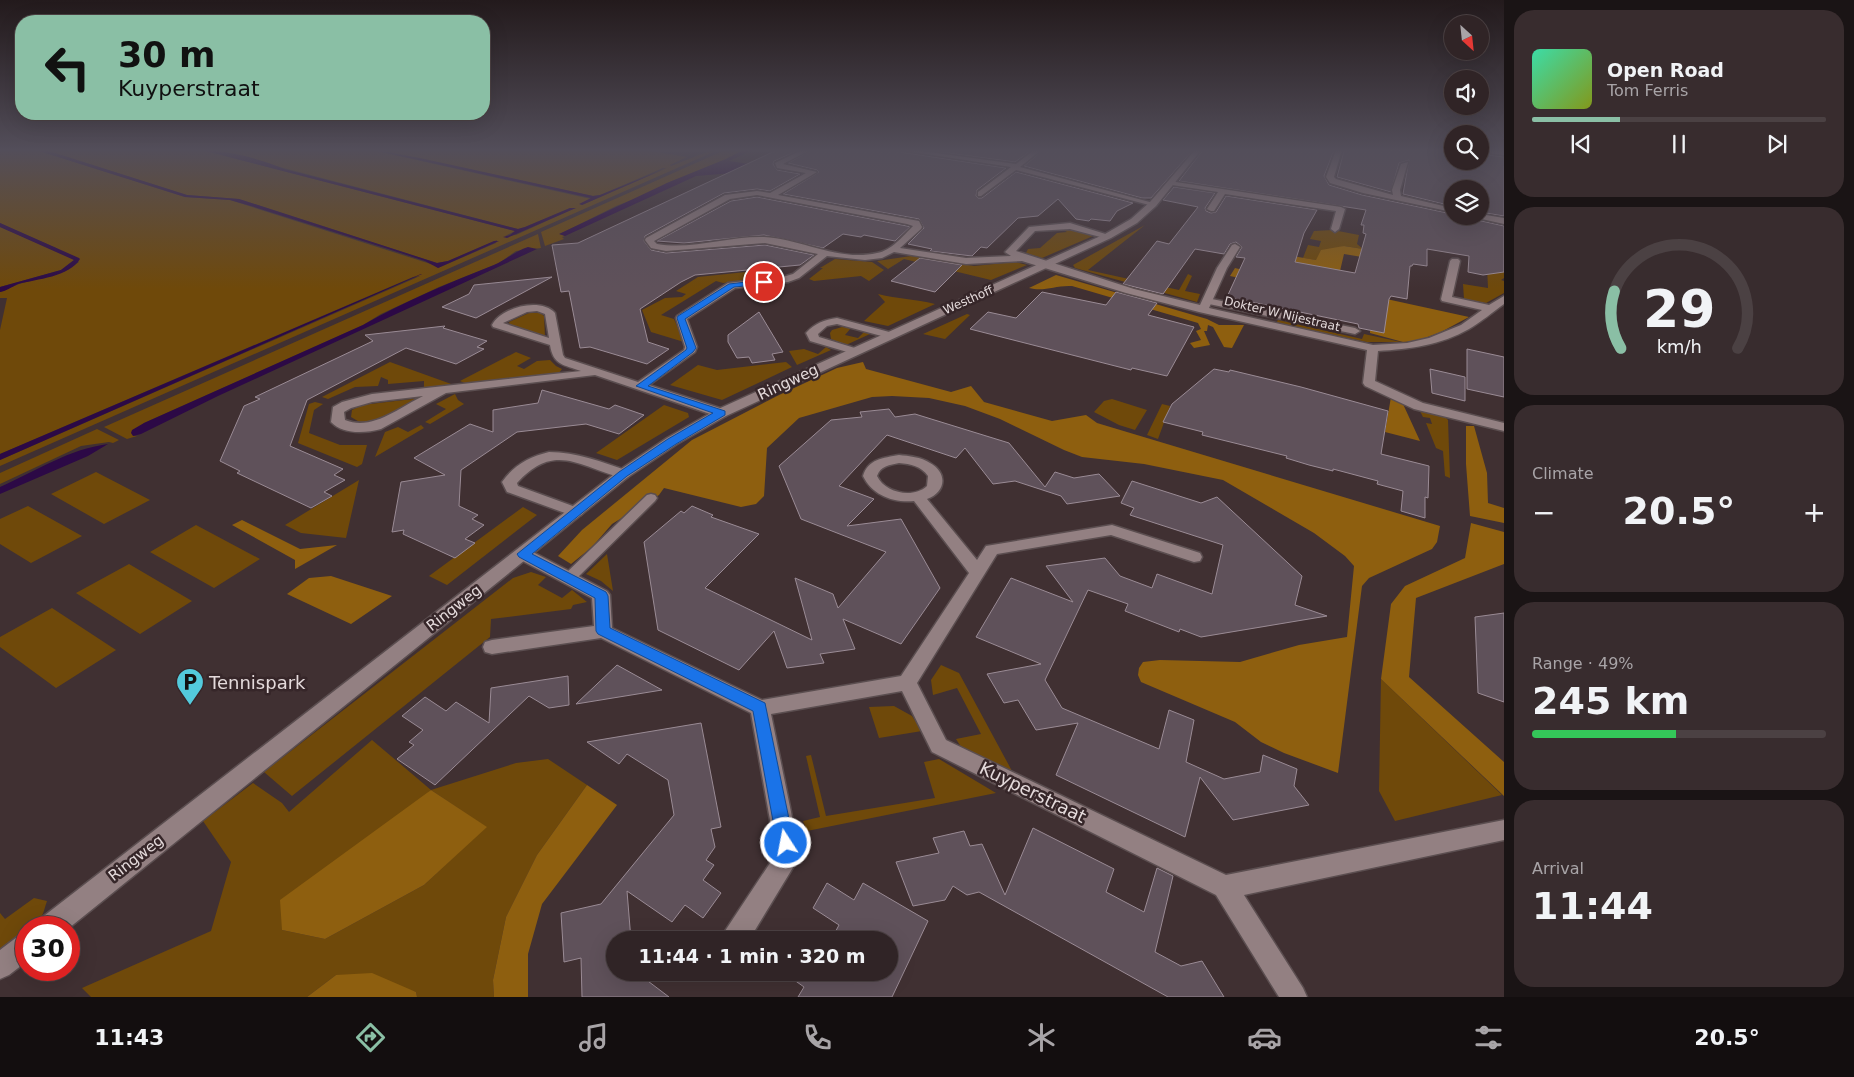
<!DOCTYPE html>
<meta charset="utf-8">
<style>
body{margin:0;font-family:"DejaVu Sans",sans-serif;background:#382c2e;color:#f1f3f6;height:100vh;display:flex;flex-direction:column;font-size:19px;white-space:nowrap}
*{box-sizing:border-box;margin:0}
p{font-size:16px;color:#a8a4a7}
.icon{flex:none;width:28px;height:28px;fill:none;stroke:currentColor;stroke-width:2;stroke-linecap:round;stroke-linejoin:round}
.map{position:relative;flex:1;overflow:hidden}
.side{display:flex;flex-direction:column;gap:10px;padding:10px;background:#1a1415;width:350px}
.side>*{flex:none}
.guide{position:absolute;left:15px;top:15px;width:475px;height:105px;border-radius:20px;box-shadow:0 5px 20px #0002,0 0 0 1px #4b4143;background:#8abfa5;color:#111;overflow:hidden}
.needle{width:32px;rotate:153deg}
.buttons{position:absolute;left:1444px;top:15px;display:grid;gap:10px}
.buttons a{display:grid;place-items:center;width:45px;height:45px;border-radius:50%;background:#302426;box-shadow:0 5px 20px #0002,0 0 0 1px #4b4143;font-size:25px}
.speed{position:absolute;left:15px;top:916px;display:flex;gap:10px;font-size:25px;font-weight:700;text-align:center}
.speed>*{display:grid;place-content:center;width:65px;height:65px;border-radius:50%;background:#302426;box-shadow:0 5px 20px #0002,0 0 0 1px #4b4143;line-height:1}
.speed .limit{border:8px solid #d22;background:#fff;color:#111}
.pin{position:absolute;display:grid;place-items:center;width:42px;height:42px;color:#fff;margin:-21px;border:2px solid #fff;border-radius:50%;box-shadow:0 1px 5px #0007}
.me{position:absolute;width:55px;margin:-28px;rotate:349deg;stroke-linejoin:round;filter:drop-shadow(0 0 4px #0008)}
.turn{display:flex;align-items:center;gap:18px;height:105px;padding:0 20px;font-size:22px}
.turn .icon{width:65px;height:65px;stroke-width:2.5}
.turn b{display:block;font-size:35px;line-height:42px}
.big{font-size:38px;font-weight:600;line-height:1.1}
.side .widget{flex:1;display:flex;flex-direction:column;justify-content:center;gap:8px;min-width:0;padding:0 18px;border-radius:20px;background:#382c2e}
.side .dial{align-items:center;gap:0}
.dial svg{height:130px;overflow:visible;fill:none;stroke:#4b4143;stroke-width:7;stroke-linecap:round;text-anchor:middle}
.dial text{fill:#f1f3f6;stroke:none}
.song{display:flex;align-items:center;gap:15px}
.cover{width:60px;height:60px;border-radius:8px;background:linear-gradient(135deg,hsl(160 70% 55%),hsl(70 70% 35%))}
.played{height:5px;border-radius:2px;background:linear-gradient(90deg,#8abfa5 30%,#4b4143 30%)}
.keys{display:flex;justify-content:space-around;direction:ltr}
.heat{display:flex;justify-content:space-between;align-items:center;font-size:28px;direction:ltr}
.charge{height:8px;border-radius:4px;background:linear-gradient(90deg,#34c759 49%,#4b4143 0)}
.trip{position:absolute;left:606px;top:931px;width:292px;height:50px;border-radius:25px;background:#302426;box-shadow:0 5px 20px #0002,0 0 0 1px #4b4143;font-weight:600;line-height:50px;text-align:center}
.menu{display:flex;height:80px;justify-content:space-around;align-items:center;background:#130e0f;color:#a8a4a7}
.menu .icon{width:35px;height:35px}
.menu .selected{color:#8abfa5}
.menu b{font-size:22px;color:#f1f3f6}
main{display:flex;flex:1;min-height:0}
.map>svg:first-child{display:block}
</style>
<main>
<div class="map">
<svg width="1504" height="997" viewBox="0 0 1504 997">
<rect width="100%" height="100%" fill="#403032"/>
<path fill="#6f490a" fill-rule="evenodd" d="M0 150H36L185 197 230 200 437 266 438 268 496 243 497 240 448 261 437 263 239 199 187 195 45 150H202L515 231 505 236 516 235 575 208H570L525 227 518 229 215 150H372L591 199 580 205H582L666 168H663L600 195 593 196 380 150H645L687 157 670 165 671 166 712 150H718L0 466V460L420 276 413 277 0 454V330L7 298H0V292L19 284 65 271 79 262 56 248 0 223Z
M725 150H743L726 159 667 183 650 193 616 206 560 234 565 236 562 237 564 239 545 246 541 232Z
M1145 225 1088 270 1179 290 1188 274 1192 276 1185 291 1200 294 1197 302 1075 268 1073 265Z
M0 227 70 257 74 260 61 270 0 287Z
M1061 228 1081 230 1093 236 1042 258 1026 253 1028 249 1040 248 1057 233 1067 232Z
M1333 230 1359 235 1357 244 1363 249 1344 246 1316 260 1303 258 1308 245 1319 247 1321 241 1310 239 1314 231Z
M538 234 541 248 516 251 499 263 439 287 381 314 363 325 144 423 133 436H137L127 439 104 427Z
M911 256 974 266 1015 262 1027 265 991 280 904 259 888 269 877 261Z
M835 259 872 262 884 270 869 281 861 276 814 281 809 279 823 268H820Z
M1487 266 1504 270V278L1501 280 1504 281V293L1486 303 1464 299 1463 284 1488 288Z
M746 272 761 274 768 279 723 283 716 281 661 315 674 319 684 342 651 332 642 310 665 298 682 297 686 294 676 291 698 277Z
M878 294C898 299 915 299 935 304L888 326 864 321 885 302Z
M529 313H540L544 316 545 337 510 326 509 322Z
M967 314 970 315 945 339 923 334Z
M1278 320 1362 339 1364 334 1401 342H1367L1276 323Z
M842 327 851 328 845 335 858 338 865 331 870 334 846 345 831 339 830 333 832 330Z
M826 347 831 350 797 365 789 351 804 349 818 354Z
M516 352 531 358 517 366 524 369 537 361 550 360 556 366 562 369 559 373 467 384 460 381Z
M390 362 454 385 424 389V381L388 384V380L381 377 378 386 355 387 328 399 322 397Z
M786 362 792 367 722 400 670 385 698 365 717 370Z
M455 394 458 400 464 404 430 424 425 422 446 409 436 404Z
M421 398 377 423 363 424 351 417 352 410 362 405Z
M1112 399 1147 410 1135 430 1119 425 1094 412 1104 401Z
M315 402 323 404 314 410 309 433 340 445H367L362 464 357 467 298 443 309 404Z
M1162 404 1170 406 1158 439 1147 435Z
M664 405 688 413 689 417 617 460 596 453Z
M1420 411 1444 416 1448 420 1450 478 1445 476 1443 451 1436 448 1426 423 1432 424 1430 418 1423 417Z
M421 425 424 428 375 457 385 432 398 427 408 432Z
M97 429 119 440 113 443 109 442 81 446 0 484V473Z
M96 472 150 500 104 524 51 494Z
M359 480 346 538 301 533 285 525Z
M28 506 82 536 31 563 0 544V519Z
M523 507 537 515 447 585 429 576Z
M196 525 260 559 214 588 150 552Z
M607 554 613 591 601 581 586 574Z
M129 564 192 601 140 634 76 593Z
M531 572 546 577 538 585 562 598 572 590 587 602 573 605 571 609 491 619 490 637 292 796 264 772 513 578Z
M52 608 116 650 56 688 0 647V637Z
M941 665 959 673 1012 771 961 747 956 739 981 734 957 688 933 695 931 680Z
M1381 679 1502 795 1395 821 1379 791Z
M894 706 912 716 922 731 879 738 869 707Z
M372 740 431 790 516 763 548 759 587 785 537 855 506 917 493 980 494 997H417L416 992 336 975 307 997H91L82 988 211 931 231 862 203 821 253 783 282 803 289 812ZM431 790 486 827 424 885 325 939 282 930Z
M811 755 826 816 935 798 924 762 939 759 996 793 807 831 803 821 820 817 806 756Z
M34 898 47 901C43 913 41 927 26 928V931L0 951V913L5 919Z"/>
<path fill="#8e5f0f" d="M1344 246 1363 249 1362 257 1344 254 1336 288 1469 317 1441 332 1417 341 1403 342 1370 333 1371 305 1230 276 1235 268 1243 270 1251 249 1316 260 1321 250Z
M1056 275 1207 319 1219 325H1244L1232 348 1224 347 1213 327 1208 325 1207 331H1204L1210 345 1194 348 1190 343 1201 340 1196 331 1201 329 1198 323 1072 286C1055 285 1045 292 1029 288Z
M863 362 866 369 951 392 971 386 984 402 1052 421 1086 415 1097 423 1107 426 1440 526 1437 542 1432 549 1369 578 1362 586 1338 773 1284 753 1261 742 1235 722 1141 682 1138 675 1139 668 1143 662 1160 660 1240 662 1299 645 1347 637 1354 566 1345 556 1314 533 1223 480 1144 464 1082 457 1064 450 1000 419 965 406 929 398 892 396 872 397 799 418 767 448 764 496 756 504 741 507 664 488 659 495 612 524 592 547 571 564 558 556 582 530 692 440 777 396 837 368Z
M1391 397 1403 404 1420 441 1385 432Z
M1466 426H1474L1487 473 1488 503 1504 508V523L1470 516 1466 464Z
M242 520 300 549 337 545 295 569V560L232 525Z
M1471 523 1504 532V564L1416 598 1409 677 1504 762V796L1381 679 1391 604 1405 586 1465 558Z
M331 576 392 596 351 624 287 594 309 578Z
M587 785 617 805 542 904 528 954V997H494L493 980 506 917 537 855Z
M431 790 487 827 424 885 325 939 282 930 280 900Z
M372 973 416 992 417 997H307L336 975Z"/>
<path fill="#2c0946" d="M36 150 49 151 187 195 239 199 437 263 448 261 494 241H499L438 268 425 261 385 248 251 206 230 200 185 197Z
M202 150C226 150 262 159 284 169L518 229 525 227 570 208H576L507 238 503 237 510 235 515 231Z
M373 150 420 158 593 196 600 195 667 168 582 205 579 204 591 198Z
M743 150H753L729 161 762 166 757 171 696 176 565 236 559 234 667 183 726 159Z
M0 223 79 258 80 259C69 277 37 279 18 284 11 287 7 291 0 292V287L61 270 74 260 0 227Z
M528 247 537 249 218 396 141 434 133 436 131 433 132 430 144 423 363 325C405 301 449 283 494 265 506 260 515 251 528 247Z
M421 274H422L0 460V454Z
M108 444 88 456 0 494V487C36 471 69 449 108 444Z"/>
<path fill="#5f515a" stroke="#9a8b95" d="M777 150H799L774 161 773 164 777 170 800 174 770 191 757 189 724 193 645 236 644 241 651 250 666 253 765 245 814 255 800 265 695 275 681 282 640 309 648 342 669 349 647 364 590 347 580 348 569 291 561 292 552 245 578 243Z
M812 150H898L900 152 1006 168 977 190 976 196 978 198H982L1016 172 1133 203 1117 211 1110 221 1091 219 1089 221 1076 219 1058 199 1038 216 1018 218 987 248 981 247 972 256 930 251 932 249 908 244 924 228 919 219 783 194 819 172 817 170 788 163Z
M925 150H1032L1015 162Z
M1043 150H1193L1151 198H1142L1024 166Z
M1203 150H1334L1324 176 1329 185 1362 195 1452 214V216H1474L1477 220 1504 226V272L1483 275 1468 272 1469 256 1427 249V266L1413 264 1412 266H1410L1407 299 1391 296 1389 299 1384 333 1359 328 1358 324 1227 297 1245 258 1236 257 1242 247 1236 242 1230 244 1224 254 1195 249 1163 294 1123 284 1157 241 1169 244 1198 207 1163 200 1174 187 1215 193 1205 208 1206 211 1211 213 1216 212 1226 196 1317 210 1304 233 1295 262 1355 273 1366 234 1363 233 1364 225H1361L1366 210 1179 181Z
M1344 151 1452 150V161H1480V154L1504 157V216L1480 212V189H1452V206L1403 194 1409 160 1399 163 1391 192 1337 177Z
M757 197 907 226 910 227 895 241 864 235 861 237 843 234 823 248 764 235 684 243 657 241 731 201Z
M920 258 962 265 935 292 891 281Z
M552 277 476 318 442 307 469 294 474 285Z
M1042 292 1106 305 1116 292 1157 303 1148 315 1194 327 1167 376 1132 368 1131 370 970 329 988 312 1016 318Z
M759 312 783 352 772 354 775 360 752 363 749 357 737 358 728 342V335Z
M445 326 443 328 487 341 477 347 484 349 456 364 406 348 307 400 290 446 343 469 334 475 345 480 324 492 332 496 311 508 237 473 240 471 220 461 244 406 260 399 255 397 373 341 365 335Z
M1467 349 1504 357V397L1467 389Z
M1214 369 1229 372 1230 370 1301 387 1388 411 1381 454 1429 466 1428 498 1425 497V518L1401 511 1403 491 1377 484 1378 481 1333 469V471L1309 465 1286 458 1287 456 1202 435 1203 432 1163 422 1172 404Z
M1430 369 1465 377V401L1432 393Z
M542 390 609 409 615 405 644 415 619 434 586 424 517 432 461 470 459 506 478 515 472 519 484 525 465 539 475 543 455 558 403 534 404 530 392 532 401 482 445 475 414 458 470 424 493 432V410L538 403Z
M889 409 895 417 915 414 1009 443 1045 487 1055 472 1074 478 1099 474 1120 496 1067 504 1061 496 1015 481 993 484 965 448 956 458 887 435 839 486 874 499 847 526 901 519 940 588 901 644 843 619 855 649 820 654 824 663 787 668 774 631 739 670 658 630 644 542 681 511 684 513 692 506 713 515 711 517 759 534 705 588 812 640 795 578 833 594 838 608 886 552 801 519 779 466 831 420 862 417 860 412Z
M1132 481 1201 503 1217 497 1302 576 1295 605 1327 616 1201 637 1180 629 1179 632 1125 611 1128 604 1088 590 1045 680 1062 708 1159 749 1169 710 1194 720 1186 762 1224 779 1260 772 1263 755 1297 769 1294 786 1309 805 1233 820 1200 777 1185 837 1056 775 1078 723 1036 730 1018 700 1004 703 987 674 1041 664 976 637 1011 578 1073 602 1046 566 1105 558 1120 576 1152 588 1157 574 1212 594 1223 545 1130 515 1134 508 1121 503Z
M1504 613V702L1478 693 1475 617Z
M617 665 662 690 576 704Z
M568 676 569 705 549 708 529 696 435 785 397 759 414 745 409 742 423 730 402 716 425 697 446 711 456 702 489 723 491 688Z
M701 723 721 827 711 829 715 847 706 860 714 865 703 880 721 893 703 918 685 905 672 922 627 891 631 940H615V972H636L669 997H582L581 958 564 962 561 913 601 904 674 815 668 780 627 754 619 764 587 742Z
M1033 828 1114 869 1106 892 1144 912 1157 868 1173 876 1155 952 1181 966 1202 961 1224 997H1168L979 892 967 895 953 886 945 900 913 906 896 862 939 853 933 838 964 831 970 846 982 844 1005 895Z
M827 883 854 900 863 883 928 921 892 997H798L804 987 783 972H890V940H831L839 925 813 908Z"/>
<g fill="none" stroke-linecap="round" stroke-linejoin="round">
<defs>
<path id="service" d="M1207 298 1355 328 1360 331 1355 334 1204 303V299Z
M651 494 655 495 657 498 655 501 574 581H564L562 578 564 575 647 495Z"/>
<path id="minor" d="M802 150H810L783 164 817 172 778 195 919 221 922 227 921 229 900 248 966 258 1011 256 1005 252 1029 227 1070 223 1112 236 1108 239 1070 229 1035 231 1016 251 1134 289 1200 305 1217 268 1232 245 1235 244 1240 247 1227 268 1209 308 1373 345 1407 343 1429 338 1461 325 1482 310 1442 301 1441 299 1450 261 1452 259H1458L1460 261 1452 297 1489 305 1504 296V304C1493 312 1481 322 1469 329 1441 345 1410 349 1378 351L1375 381 1423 403 1504 423V431L1414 409 1365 386 1363 383 1367 350 1199 312 1126 293 1022 261 966 264 894 252 882 258 865 260 827 256 799 278 788 282 735 288 687 319 697 347 695 352 649 385 726 410 727 413 726 416H716L595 375 446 393 381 429C366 433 343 435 331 422L333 407 342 402 372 394 581 371C564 365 553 365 550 345L493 327 492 325C501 307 541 297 555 313L563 355 565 358 638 382 684 350 685 347 676 318 677 316 728 283 786 276 793 274 818 254 765 243 666 251 651 248 645 240 646 238 725 195 757 191 770 193 806 173 777 168 775 163ZM757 195 907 224 913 226C903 236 891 251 877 253 839 262 802 239 764 237 728 236 693 250 657 244L654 241 730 199ZM537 311 545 314 549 338 503 323 527 312ZM423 396C399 408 372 431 345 420L344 412 351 408 372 402Z
M900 150H914L1016 164 1034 150H1041L1020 167 1157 204 1153 206 1016 170 981 196H978V192L1011 167Z
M1336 150H1342L1334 177 1336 179 1393 195 1392 190 1401 164 1408 162 1400 190 1401 196 1452 208V212L1363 193 1330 183 1326 177Z
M1480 150 1504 151V155L1480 152Z
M1169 181 1341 207 1345 209 1339 229 1335 232 1331 229 1336 211 1225 194 1214 211H1211L1207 209 1218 192 1172 185 1168 183Z
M1480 214 1504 218V224L1477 218 1476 216H1480Z
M837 318 893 333 895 335 889 338 837 324 827 326 818 334 819 337 858 349 860 351 854 354 810 341 806 333C815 323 824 320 837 318Z
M549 452C577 452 602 462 628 471L630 474 628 477 623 478C579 467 555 441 517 483L518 486 581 509 584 512 581 515 576 517 507 492 502 482C514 465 529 457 549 452Z
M899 455C909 456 921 457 930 463 948 473 946 492 927 499L977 560 986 546 1112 525 1200 553 1202 557 1200 561 1194 562 1111 535 997 554 917 683 946 740 1226 875 1504 820V840L1244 895 1303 988 1307 997H1279L1216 895 932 752 902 691 771 714 800 856 749 940H721L725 931 776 854 751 713 601 638 492 654 485 652 483 647 485 642 492 640 594 626 592 598 517 558 515 554 517 550 523 549 529 550 607 591 610 595 612 628 762 700 901 676 969 573 914 501C893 503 872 495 863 476 868 459 883 458 899 455ZM899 463C911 464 921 466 928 476L927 486C913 499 885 493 877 476 880 466 890 465 899 463Z"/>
<path id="tertiary" d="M1195 150H1201L1156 206 1137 223 1111 238 726 416 677 444 628 477 69 928H37L40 919 618 471 667 438 716 410 1105 234 1131 219 1150 202Z
M26 933V962L9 975 0 979V950L17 937Z"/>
</defs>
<use href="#service" stroke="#5b4e50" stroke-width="3"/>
<use href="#minor" stroke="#5b4e50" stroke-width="3"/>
<use href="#tertiary" stroke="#5b4e50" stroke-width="3"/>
<use href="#service" fill="#938082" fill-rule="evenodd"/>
<use href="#minor" fill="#938082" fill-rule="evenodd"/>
<use href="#tertiary" fill="#938082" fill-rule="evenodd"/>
</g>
<linearGradient id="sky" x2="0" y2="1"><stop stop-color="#231a1c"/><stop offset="0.52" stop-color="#534e5a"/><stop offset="1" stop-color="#534e5a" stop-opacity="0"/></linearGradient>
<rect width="1504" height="289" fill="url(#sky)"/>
<path fill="#1a73e8" stroke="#114b97" d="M764 280 767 282 766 284 734 287 685 319 696 348 693 352 648 386 725 411V415L676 444 627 476 532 554 606 592 608 596 610 628 765 703 794 843 792 849 786 851 779 849 777 843 753 711 598 634 596 631 595 598 519 557 517 554 619 472 668 439 713 413 636 386 686 350 687 348 677 318 678 316 729 284Z"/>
<defs>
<symbol id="parking-pin" viewBox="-11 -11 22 30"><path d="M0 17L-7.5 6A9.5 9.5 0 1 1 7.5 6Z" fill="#53cadc" stroke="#362629"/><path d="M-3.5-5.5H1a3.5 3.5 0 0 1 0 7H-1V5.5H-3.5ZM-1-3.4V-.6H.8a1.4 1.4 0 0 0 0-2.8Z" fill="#111"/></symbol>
</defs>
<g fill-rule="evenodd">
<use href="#parking-pin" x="174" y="666" width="32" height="43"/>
</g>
<g text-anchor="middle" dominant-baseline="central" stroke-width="5" stroke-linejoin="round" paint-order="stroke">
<g font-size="12" fill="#e4dadb" stroke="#362629">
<text transform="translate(968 300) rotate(-24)">Westhoff</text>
<text transform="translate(1282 314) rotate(13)">Dokter W Nijestraat</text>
</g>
<g font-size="15" fill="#e4dadb" stroke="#362629">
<text transform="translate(788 382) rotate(-25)">Ringweg</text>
<text transform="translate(454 608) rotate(-38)">Ringweg</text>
<text transform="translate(136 858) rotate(-38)">Ringweg</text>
</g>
<g font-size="18" fill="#e4dadb" stroke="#362629" text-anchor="start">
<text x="209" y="682">Tennispark</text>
</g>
<g font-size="18" fill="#e4dadb" stroke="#362629">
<text transform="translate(1033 792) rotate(26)">Kuyperstraat</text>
</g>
</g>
</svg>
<div class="buttons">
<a><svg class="needle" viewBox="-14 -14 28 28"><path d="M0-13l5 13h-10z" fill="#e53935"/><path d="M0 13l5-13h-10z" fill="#a8a4a7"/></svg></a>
<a><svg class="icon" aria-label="sound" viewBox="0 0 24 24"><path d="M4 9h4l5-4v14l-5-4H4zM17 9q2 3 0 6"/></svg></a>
<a><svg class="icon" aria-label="search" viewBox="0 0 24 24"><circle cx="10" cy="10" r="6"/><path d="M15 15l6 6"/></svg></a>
<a><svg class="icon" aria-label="layers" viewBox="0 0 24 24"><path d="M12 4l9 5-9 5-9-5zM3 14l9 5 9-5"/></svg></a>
</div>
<div class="speed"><div class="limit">30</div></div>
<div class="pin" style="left:764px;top:282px;background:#d93025"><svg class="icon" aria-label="arrive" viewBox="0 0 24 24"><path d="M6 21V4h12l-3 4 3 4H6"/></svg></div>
<svg class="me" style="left:786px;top:843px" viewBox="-20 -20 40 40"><circle r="17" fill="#1a73e8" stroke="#fff" stroke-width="3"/><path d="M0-11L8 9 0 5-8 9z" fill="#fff"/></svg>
<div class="trip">11:44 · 1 min · 320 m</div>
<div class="guide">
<div class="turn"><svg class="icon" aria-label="left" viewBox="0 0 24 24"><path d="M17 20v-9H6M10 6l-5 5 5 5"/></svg><div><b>30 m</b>Kuyperstraat</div></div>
</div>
</div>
<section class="side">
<div class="widget">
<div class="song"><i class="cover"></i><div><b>Open Road</b><p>Tom Ferris</p></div></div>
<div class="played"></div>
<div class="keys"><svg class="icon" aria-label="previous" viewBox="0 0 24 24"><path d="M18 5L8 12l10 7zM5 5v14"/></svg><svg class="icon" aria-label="pause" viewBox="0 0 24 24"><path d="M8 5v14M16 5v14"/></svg><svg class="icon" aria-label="next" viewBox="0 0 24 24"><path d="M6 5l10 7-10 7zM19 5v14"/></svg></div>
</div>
<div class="widget dial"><svg viewBox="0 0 100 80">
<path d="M14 69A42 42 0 1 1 86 69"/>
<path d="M14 69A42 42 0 0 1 10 34" stroke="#8abfa5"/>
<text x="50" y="56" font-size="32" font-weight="700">29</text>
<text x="50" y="72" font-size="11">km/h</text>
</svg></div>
<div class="widget"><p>Climate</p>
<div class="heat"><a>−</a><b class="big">20.5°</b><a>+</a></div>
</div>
<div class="widget"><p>Range · 49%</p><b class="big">245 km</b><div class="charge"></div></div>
<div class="widget"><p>Arrival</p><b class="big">11:44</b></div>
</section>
</main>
<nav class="menu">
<b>11:43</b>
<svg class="icon selected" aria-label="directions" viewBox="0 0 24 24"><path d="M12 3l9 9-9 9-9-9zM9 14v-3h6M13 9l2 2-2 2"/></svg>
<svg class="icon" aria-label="music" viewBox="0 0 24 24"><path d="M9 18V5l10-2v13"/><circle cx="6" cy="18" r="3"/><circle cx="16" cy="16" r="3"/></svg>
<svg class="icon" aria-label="phone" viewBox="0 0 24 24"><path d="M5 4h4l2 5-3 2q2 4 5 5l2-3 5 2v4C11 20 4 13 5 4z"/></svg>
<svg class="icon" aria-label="climate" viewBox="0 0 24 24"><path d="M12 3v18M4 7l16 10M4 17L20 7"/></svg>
<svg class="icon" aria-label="car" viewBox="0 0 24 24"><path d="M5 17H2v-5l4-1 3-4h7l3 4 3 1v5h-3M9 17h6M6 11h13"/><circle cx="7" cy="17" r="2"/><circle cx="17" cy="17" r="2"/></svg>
<svg class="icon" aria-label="filters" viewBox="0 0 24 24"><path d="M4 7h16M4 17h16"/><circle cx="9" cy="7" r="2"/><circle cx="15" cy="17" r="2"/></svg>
<b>20.5°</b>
</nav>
